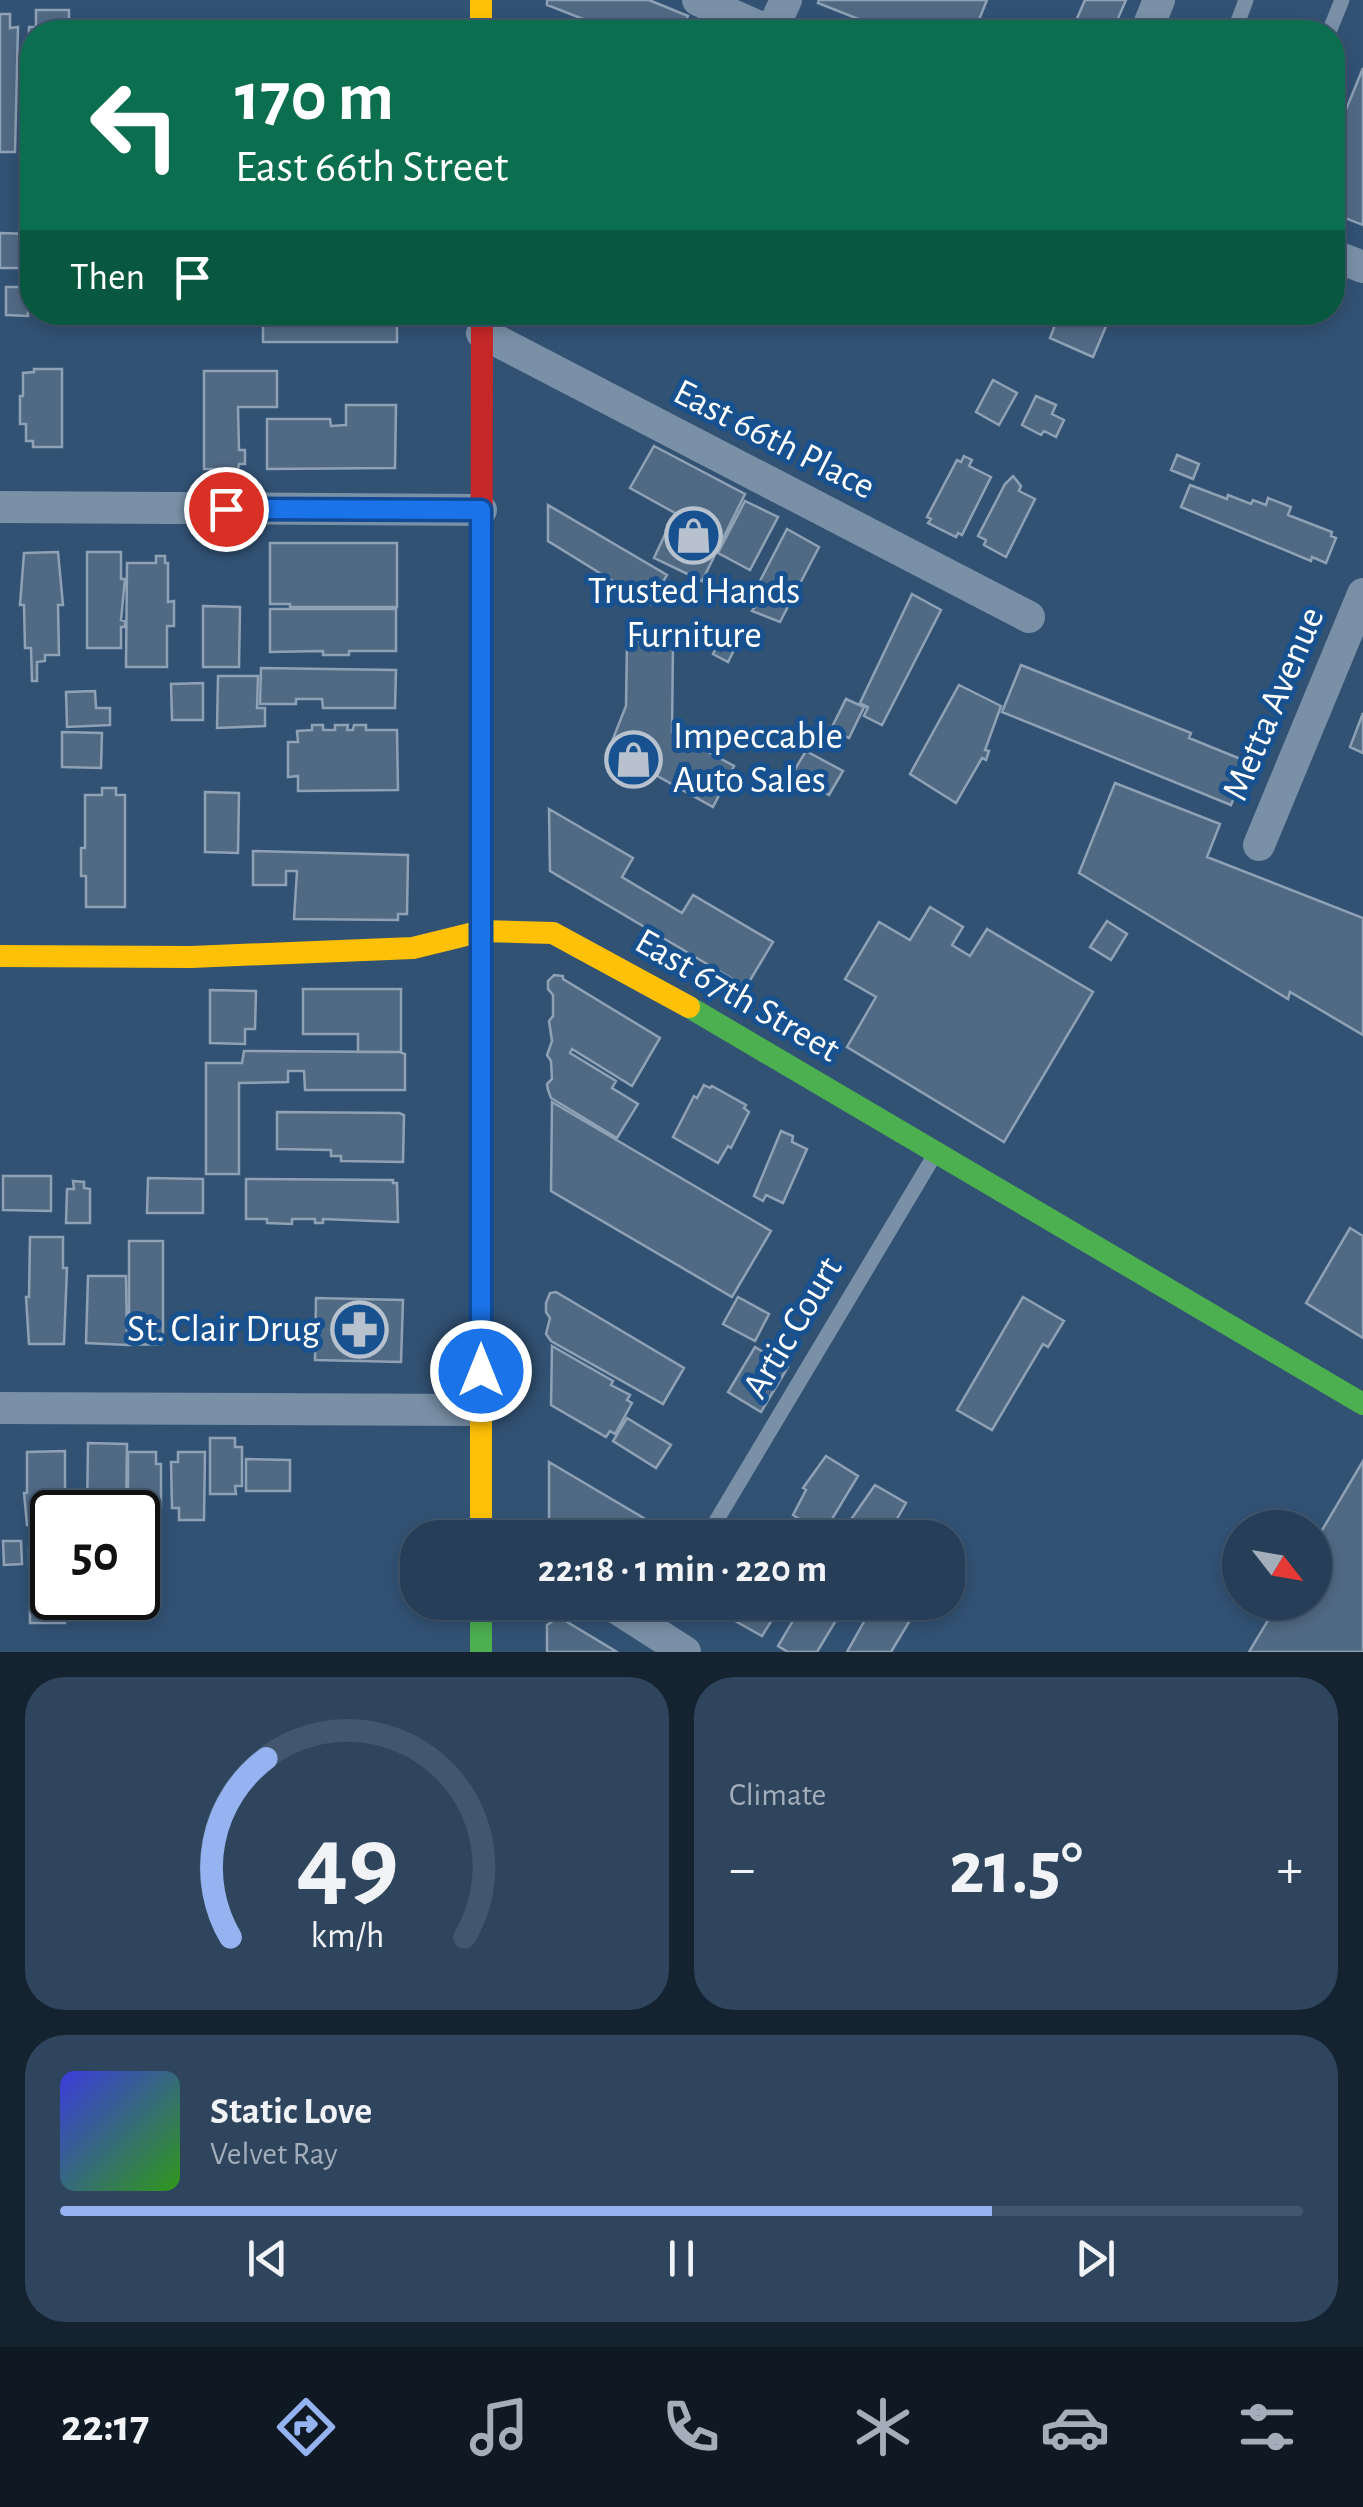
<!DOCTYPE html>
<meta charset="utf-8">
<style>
body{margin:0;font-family:"Alegreya Sans",sans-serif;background:#2e455d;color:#f1f3f6;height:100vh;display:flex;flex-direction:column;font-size:38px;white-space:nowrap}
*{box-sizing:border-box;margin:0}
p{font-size:32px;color:#a4aeba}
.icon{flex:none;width:55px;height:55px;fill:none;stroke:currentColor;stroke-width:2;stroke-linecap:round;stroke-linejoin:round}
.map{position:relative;height:1652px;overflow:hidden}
.panel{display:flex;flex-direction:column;gap:25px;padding:25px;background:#152230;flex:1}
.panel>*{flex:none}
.hud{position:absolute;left:20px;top:20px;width:1325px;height:305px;border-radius:40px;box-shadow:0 5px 15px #0003,0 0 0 2px #42576d;background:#0b6e4f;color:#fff;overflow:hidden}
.needle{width:65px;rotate:121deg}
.controls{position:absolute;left:1222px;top:1510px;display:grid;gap:20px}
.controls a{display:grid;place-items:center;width:110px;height:110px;border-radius:50%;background:#263e57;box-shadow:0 5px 15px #0003,0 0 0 2px #42576d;font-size:50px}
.speed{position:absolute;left:30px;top:1490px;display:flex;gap:20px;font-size:50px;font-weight:700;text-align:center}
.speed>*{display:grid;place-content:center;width:130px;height:130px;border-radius:50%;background:#263e57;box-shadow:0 5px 15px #0003,0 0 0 2px #42576d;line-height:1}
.speed .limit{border:5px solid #111;border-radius:15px;background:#fff;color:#111}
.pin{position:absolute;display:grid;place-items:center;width:85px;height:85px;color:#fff;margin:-42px;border:5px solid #fff;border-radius:50%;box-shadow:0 2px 10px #0007}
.me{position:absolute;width:110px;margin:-55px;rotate:0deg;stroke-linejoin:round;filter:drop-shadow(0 0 8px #0008)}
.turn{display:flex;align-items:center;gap:35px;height:210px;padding:0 50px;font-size:45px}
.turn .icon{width:130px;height:130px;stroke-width:2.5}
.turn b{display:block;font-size:70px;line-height:85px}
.then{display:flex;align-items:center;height:95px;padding:0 50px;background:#0003;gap:20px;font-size:38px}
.big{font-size:75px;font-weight:600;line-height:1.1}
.panel .card{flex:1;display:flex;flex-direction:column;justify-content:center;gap:15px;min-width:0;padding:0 35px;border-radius:40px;background:#2e455d}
.panel .dial{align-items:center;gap:0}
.dial svg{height:260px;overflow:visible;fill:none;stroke:#42576d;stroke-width:7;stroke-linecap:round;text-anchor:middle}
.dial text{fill:#f1f3f6;stroke:none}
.song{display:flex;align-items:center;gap:30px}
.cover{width:120px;height:120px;border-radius:15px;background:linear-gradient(135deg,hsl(240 70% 55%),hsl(110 70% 35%))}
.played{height:10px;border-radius:5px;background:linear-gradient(90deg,#95b2f1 75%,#42576d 75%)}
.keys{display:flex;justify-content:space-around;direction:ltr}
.heat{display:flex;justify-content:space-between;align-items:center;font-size:55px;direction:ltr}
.panel .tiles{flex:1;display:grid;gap:25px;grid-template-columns:1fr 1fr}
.card:last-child{grid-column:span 2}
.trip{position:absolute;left:400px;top:1520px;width:565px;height:100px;border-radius:40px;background:#263e57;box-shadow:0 5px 15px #0003,0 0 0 2px #42576d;font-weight:600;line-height:100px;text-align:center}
.menu{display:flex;height:160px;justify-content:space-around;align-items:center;background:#0f1923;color:#a4aeba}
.menu .icon{width:70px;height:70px}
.menu .active{color:#95b2f1}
.menu b{font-size:45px;color:#f1f3f6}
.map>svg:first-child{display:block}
</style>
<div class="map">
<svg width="1363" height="1652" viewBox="0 0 1363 1652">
<rect width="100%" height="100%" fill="#325274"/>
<path fill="#516a84" stroke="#8ea1b5" stroke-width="2.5" d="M547 0H649L688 16 681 32H616L547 5Z
M819 0H987L974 32H891L818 3Z
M1085 0H1126L1112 32H1097L1075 23Z
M36 10H69V25H76V32H32L30 135 29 27H36Z
M0 14H10V28L18 27 15 152H0Z
M1363 68V225L1332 213V144Z
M0 233 32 234V268H0Z
M6 287H28V316L6 315Z
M263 312H397V342H263Z
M1060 312H1112L1093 357 1050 338Z
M34 369H62V447H33V441H26V424H20V396H23V373L34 372Z
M204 371H277V407H238L239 450H245V464H239L238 469H204Z
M993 380 1017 393 999 425 976 412Z
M1036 396 1056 405 1052 414 1064 420 1056 437 1044 431 1041 435 1022 425Z
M346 405H396L395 468 267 469V419H330L331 426 346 425Z
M654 446 745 494 702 581 654 558 675 513 630 488Z
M1177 455 1199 464 1193 479 1171 470Z
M964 456 972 460 969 466 991 477 962 535 958 533 956 537 928 523 931 519 927 517 957 460 961 462Z
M1013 476 1021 486 1019 491 1035 499 1006 557 984 545 986 540 978 536 1005 484Z
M1190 485 1227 499 1228 495 1251 504 1253 500 1266 505 1268 498 1291 507 1288 515 1332 532 1331 536 1336 538 1326 563 1312 557 1311 561 1181 507Z
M745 501 778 517 750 570 718 553Z
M548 505 667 575 650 604 548 541Z
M787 529 819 547 780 622 752 611 755 607 748 604Z
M270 543H397V607H290V604H270Z
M58 552 63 605H58L59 655H45V661L37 662V681H32L31 648H25L24 605H20L24 553Z
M87 552H121V579H125L121 620 125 621V627H121V648H87Z
M156 556H165V563H168V602L174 601V626H167V667H126L127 563H156Z
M912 594 941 610 882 725 864 716 868 707 860 703Z
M203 606 240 607 239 667H203Z
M270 609H396V651H349V655H323V651L270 652Z
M727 627 742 634 728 662 713 654Z
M627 641 673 645 672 732 734 766 713 807 609 749 626 706Z
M1021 665 1191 733 1189 738 1248 762 1231 805 1002 712Z
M261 668 396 670 395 708H323L322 699H296V704H260Z
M218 676H258L257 708H265V726L217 728Z
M203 683V720H172L171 684Z
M959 685 1001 706 985 750 989 751 986 760 982 758 956 803 910 774Z
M95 691 96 708H110V725L67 727 66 692Z
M846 699 864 707 849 738 831 729Z
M1363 713V753L1350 747Z
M312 725H323V730H335V725H348L347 730H353L354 725H366V730H397L398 790 298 791V776L288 777V742H298L297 731 312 730Z
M62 732 102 733 101 768 62 767Z
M806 751 843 771 829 795 792 774Z
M1115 783 1220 824 1207 857 1363 918V1035L1290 992 1288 999 1079 873Z
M102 788H116V795H125V907H86V876H81V848H85V795H102Z
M205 792 239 793 238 853 205 852Z
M549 809 633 858 622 877 682 913 693 895 773 942 746 987 550 871Z
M253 851 408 855 407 914H398V920L294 919 297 871H286V885H253Z
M930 907 963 927 952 945 970 956 987 929 1093 992 1004 1142 847 1047 876 997 845 979 879 922 910 940Z
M1107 921 1127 934 1111 960 1090 947Z
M554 975 563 976V979L660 1038 632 1086 572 1049 570 1053 616 1081 612 1088 638 1104 617 1138 551 1098 548 1090 547 1084 552 1079 551 1061 547 1055 552 1041 549 1021 553 1016V995L548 989V981Z
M303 989H401V1052H358V1034H303Z
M210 990 256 991 255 1029H245V1044L210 1043Z
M244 1051 400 1052 405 1054V1090H305L304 1071H288V1082L239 1083V1174H206V1063H242Z
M704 1085 710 1088 712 1086 746 1105 744 1108 749 1112 731 1148 728 1146 718 1163 673 1137 694 1096 697 1098Z
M552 1102 771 1231 732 1297 551 1191Z
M277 1112 399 1113 404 1115 403 1162 341 1161V1156H331V1150L277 1149Z
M781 1131 793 1136 792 1142 807 1149 783 1203 766 1195 763 1201 754 1196Z
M3 1176H51V1211L3 1210Z
M148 1178 203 1179V1213H147Z
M246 1179 393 1180V1183H397L398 1222 323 1219V1223H315V1219H292V1224L267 1223V1219H246Z
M73 1181 84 1182V1188L90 1189V1223H66L67 1189H74Z
M1350 1228 1363 1236V1338L1306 1303Z
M30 1237H63V1268H67L64 1344H29L26 1297H29Z
M129 1241H163V1344L129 1345Z
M88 1276H126L127 1345 86 1343Z
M556 1292 684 1368 663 1404 551 1341 546 1334 550 1318 546 1312V1303L550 1293Z
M738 1297 769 1314 755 1341 723 1324Z
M1023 1297 1064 1321 1048 1347 1043 1344 992 1430 957 1410Z
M316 1298 403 1300 401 1362 315 1360Z
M552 1346 613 1381 611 1385 630 1395 627 1400 632 1403 615 1434 610 1431 606 1437 551 1405Z
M755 1347 788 1367 761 1412 728 1392Z
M627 1418 671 1445 656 1468 613 1441Z
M210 1438H235V1447H242V1486H235L236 1494H210Z
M88 1443 127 1444 126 1512H87Z
M65 1451V1512H52V1534H50V1530H40V1525H27L24 1493H27V1452Z
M128 1452H156V1464H161V1508H128Z
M178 1452H205L204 1520H179V1508H172L171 1462H178Z
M826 1456 858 1476 823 1534 793 1515 806 1490 803 1488Z
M246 1459 290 1460V1491H246Z
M1363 1461V1652H1249L1279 1602H1315V1542Z
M549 1462 669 1533 666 1538H574L549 1523Z
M875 1485 906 1503 886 1538H845L854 1520 852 1518Z
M3 1541H21L22 1564 4 1565Z
M29 1549H41V1555H52V1598H65V1623H30Z
M739 1602H783L762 1636 730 1618Z
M804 1602H847L817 1652H788L778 1646Z
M875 1602H911L918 1607 891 1652H847Z
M559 1617 617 1652H547V1625Z"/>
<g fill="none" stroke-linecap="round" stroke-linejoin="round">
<path stroke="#7990a7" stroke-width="15" d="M1234 32 1246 0
M1329 32 1342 0
M706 1538 934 1156
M650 1631 667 1602"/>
<path stroke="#7990a7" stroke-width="32" d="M698 0 771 32 786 0
M1146 32 1159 0
M1332 255 1363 267
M482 333 1029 617
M0 507 481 510
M1259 845 1363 594
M0 1408 481 1410
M607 1602 685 1652"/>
<path stroke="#4caf50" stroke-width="22" d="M689 1007 1363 1404
M481 1602V1652"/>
<path stroke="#ffc107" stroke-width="22" d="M481 0V32
M0 956 191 957 413 948 482 931 553 933 689 1007
M481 1538V1044"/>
<path stroke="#c62828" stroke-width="22" d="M481 1044 482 312"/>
</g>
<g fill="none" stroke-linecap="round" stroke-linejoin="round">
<defs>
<path id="route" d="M226 509 481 510V1371"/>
</defs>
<use href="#route" stroke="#114b97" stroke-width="25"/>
<use href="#route" stroke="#1a73e8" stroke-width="18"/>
</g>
<defs>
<symbol id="shop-ring" viewBox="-11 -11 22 22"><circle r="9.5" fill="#17518f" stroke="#b7c2ce" stroke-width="1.5"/><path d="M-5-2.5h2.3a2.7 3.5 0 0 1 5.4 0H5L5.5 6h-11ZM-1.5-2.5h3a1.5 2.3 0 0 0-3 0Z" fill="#b7c2ce"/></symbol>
<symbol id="pharmacy-ring" viewBox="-11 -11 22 22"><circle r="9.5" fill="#17518f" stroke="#b7c2ce" stroke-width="1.5"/><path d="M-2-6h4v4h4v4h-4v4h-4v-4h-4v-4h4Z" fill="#b7c2ce"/></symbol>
</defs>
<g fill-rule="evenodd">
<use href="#shop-ring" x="662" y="504" width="63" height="63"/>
<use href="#shop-ring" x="602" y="728" width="63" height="63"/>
<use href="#pharmacy-ring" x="328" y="1298" width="63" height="63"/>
</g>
<g text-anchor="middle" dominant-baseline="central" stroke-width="10" stroke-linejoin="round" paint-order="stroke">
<g font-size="38" fill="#fff" stroke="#17518f">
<text transform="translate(774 440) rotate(27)">East 66th Place</text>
<text transform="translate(1274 704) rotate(-67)">Metta Avenue</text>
<text transform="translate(737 996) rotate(30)">East 67th Street</text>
<text transform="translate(793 1328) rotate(-59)">Artic Court</text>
</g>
<g font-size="38" fill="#fff" stroke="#17518f">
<text x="694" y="592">Trusted Hands<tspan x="694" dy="44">Furniture</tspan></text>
<text x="673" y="737" text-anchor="start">Impeccable<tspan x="673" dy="44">Auto Sales</tspan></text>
<text x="320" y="1330" text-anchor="end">St. Clair Drug</text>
</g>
</g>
</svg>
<div class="controls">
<a><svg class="needle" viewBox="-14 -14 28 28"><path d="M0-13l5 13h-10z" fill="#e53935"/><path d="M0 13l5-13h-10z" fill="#a4aeba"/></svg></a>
</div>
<div class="speed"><div class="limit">50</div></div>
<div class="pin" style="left:226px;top:509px;background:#d93025"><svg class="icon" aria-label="arrive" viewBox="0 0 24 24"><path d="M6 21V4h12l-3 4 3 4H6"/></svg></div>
<svg class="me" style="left:481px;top:1371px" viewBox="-20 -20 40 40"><circle r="17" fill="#1a73e8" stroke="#fff" stroke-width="3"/><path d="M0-11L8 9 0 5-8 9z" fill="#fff"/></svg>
<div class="trip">22:18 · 1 min · 220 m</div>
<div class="hud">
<div class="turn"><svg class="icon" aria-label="left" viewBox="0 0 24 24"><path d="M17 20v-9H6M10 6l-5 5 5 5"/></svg><div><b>170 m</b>East 66th Street</div></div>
<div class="then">Then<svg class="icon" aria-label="arrive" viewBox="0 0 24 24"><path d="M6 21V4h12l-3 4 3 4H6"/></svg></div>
</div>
</div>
<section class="panel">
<div class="tiles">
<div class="card dial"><svg viewBox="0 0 100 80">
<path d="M14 69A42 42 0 1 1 86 69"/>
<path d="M14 69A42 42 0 0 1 25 14" stroke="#95b2f1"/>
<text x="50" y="56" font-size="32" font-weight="700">49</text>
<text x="50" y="72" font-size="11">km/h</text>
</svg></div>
<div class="card"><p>Climate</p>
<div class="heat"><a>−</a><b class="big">21.5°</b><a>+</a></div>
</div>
<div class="card">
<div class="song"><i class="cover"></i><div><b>Static Love</b><p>Velvet Ray</p></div></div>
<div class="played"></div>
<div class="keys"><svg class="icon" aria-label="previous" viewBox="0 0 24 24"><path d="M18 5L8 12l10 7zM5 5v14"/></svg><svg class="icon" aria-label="pause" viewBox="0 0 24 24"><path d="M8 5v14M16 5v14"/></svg><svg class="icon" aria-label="next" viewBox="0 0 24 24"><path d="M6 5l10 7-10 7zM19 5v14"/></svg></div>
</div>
</div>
</section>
<nav class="menu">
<b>22:17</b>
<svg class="icon active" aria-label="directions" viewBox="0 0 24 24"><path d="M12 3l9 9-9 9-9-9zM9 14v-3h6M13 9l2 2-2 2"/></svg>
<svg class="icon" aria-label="music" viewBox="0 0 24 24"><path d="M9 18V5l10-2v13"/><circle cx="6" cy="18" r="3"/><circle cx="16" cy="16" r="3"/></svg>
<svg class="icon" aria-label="phone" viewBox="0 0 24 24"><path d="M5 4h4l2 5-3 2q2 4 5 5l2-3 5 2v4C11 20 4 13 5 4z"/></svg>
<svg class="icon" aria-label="climate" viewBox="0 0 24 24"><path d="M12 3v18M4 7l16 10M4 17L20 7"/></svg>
<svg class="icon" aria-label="car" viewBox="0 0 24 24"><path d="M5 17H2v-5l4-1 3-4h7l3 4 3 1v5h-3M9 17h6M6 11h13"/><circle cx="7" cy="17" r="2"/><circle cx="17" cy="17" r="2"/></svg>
<svg class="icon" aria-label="filters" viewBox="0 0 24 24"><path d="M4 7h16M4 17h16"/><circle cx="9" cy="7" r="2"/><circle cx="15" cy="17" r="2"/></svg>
</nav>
